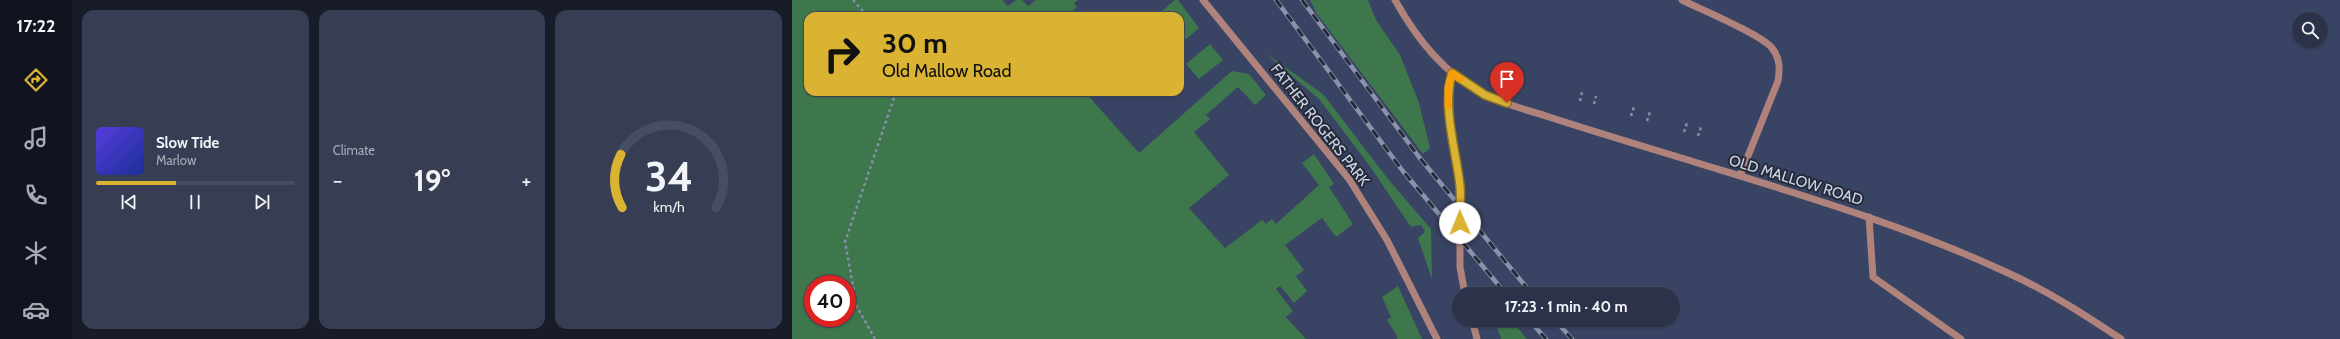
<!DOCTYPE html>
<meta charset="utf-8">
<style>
body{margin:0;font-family:Cabin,sans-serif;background:#373e54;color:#f1f3f6;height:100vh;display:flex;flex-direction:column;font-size:15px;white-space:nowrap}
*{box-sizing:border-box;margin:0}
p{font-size:13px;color:#a6aab5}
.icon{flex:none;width:22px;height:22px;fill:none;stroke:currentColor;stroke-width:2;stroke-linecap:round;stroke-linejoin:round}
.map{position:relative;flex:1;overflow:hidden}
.details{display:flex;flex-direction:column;gap:10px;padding:10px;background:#181c29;width:720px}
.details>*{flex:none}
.banner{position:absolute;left:12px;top:12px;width:380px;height:84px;border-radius:12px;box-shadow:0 1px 3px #0004,0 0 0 1px #474d62;background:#dbb333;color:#111;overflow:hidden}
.tools{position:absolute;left:1500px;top:12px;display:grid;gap:8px}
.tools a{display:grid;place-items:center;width:36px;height:36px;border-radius:50%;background:#2b324a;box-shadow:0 1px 3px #0004,0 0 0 1px #474d62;font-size:20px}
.speed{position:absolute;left:12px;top:275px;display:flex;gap:8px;font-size:20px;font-weight:700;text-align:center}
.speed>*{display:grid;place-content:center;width:52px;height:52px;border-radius:50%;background:#2b324a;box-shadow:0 1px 3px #0004,0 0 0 1px #474d62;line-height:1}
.speed .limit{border:6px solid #d22;background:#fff;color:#111}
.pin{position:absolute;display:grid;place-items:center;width:34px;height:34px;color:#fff;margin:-41px -17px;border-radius:50% 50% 50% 0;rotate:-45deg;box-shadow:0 0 4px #0007}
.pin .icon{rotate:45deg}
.me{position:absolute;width:44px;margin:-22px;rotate:359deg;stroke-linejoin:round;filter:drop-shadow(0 0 3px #0008)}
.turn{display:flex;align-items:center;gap:14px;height:84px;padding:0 12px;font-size:18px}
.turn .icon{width:52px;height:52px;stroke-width:2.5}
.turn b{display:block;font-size:28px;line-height:34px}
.big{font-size:30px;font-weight:800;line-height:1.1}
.details .widget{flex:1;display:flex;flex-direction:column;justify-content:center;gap:6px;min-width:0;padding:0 14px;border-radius:12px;background:#373e54}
.details .dial{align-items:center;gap:0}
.dial svg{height:104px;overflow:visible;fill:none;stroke:#474d62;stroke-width:7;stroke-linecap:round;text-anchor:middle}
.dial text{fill:#f1f3f6;stroke:none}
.song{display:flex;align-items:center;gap:12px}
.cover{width:48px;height:48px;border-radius:6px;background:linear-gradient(135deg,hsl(250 70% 55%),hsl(230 70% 35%))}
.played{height:4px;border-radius:2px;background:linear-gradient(90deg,#dbb333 40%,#474d62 40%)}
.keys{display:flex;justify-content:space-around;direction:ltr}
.heat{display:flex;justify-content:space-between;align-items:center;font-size:22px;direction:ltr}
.details .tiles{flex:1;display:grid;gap:10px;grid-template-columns:repeat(3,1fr)}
.trip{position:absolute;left:660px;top:287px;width:228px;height:40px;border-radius:20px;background:#2b324a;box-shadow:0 1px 3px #0004,0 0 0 1px #474d62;font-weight:800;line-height:40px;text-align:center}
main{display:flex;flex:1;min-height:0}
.dock{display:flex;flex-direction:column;width:72px;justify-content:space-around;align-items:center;background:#11141e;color:#a6aab5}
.dock .icon{width:28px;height:28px}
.dock .selected{color:#dbb333}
.dock b{font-size:18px;color:#f1f3f6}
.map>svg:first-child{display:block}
</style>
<main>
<nav class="dock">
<b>17:22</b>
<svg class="icon selected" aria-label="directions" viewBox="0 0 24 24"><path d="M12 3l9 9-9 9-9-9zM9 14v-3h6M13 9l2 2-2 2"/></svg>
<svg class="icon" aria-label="music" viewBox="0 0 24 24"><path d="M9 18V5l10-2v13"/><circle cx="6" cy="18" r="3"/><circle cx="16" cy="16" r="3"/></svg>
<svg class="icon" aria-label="phone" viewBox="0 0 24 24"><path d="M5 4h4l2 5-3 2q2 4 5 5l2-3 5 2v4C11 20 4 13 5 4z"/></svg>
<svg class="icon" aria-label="climate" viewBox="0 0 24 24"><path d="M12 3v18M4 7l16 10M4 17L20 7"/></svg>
<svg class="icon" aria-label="car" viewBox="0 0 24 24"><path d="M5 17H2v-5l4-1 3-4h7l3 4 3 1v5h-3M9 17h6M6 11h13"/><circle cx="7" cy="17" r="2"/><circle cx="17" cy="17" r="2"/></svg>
</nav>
<section class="details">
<div class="tiles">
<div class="widget">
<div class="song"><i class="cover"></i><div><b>Slow Tide</b><p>Marlow</p></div></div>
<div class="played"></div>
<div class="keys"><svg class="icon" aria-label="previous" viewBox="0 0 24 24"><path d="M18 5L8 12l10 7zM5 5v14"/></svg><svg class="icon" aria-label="pause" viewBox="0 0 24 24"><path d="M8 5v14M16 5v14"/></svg><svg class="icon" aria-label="next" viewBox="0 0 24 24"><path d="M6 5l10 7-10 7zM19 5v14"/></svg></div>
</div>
<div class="widget"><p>Climate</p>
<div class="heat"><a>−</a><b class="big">19°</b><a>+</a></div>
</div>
<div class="widget dial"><svg viewBox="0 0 100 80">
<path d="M14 69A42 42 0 1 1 86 69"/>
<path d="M14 69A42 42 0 0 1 13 28" stroke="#dbb333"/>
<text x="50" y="56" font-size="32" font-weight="700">34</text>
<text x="50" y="72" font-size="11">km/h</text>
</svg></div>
</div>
</section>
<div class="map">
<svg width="1548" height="339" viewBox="0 0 1548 339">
<rect width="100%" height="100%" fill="#394363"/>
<path fill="#3e774c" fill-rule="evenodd" d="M0 0H210L216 6 224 0H230L236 6 244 0H286L282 3 285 7 275 16H16V92H293L347 153 440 71 457 74 474 95 463 105 446 87 414 115 418 119 402 132 437 175 397 208 433 248 470 220 474 224 480 219 484 224 527 185 510 163 522 154 542 184 537 187 561 224 544 237 530 218 493 245 512 270 504 276 515 291 502 303 488 286 484 289 501 311 494 317 514 339H0ZM21 284H55V318H21Z
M383 0H386L407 28 388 44V16H369L370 11Z
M518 0H576L584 20 608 55 627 103 638 148 631 154 525 14Z
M418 44 431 60 407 79 394 64Z
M472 52 531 94 596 179 639 229 640 279 626 238 633 232 629 225 619 227 577 165 527 99Z
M606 286 630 339H604L606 338 595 320 599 317 590 297Z
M702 320H719L735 339H709Z"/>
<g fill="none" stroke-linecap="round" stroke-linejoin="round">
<path stroke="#878fa8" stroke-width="2.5" stroke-dasharray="3 3" stroke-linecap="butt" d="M61 0 75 16
M788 101 790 92
M802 104 804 96
M839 116 842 107
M855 121 858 112
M892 132 895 123
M906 136 909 127
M83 339 65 307 53 242 104 92"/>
<path stroke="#af837b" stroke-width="7" d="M411 0 557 179 595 240 645 339
M603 0C625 39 652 74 692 94 710 104 733 109 754 116 797 130 840 143 883 156 996 191 1109 223 1216 273 1256 291 1293 315 1329 339
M890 0C910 10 968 34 980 48 988 58 988 69 986 81L948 176
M660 73 656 87V104L668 188V267L673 294
M1077 217 1081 277 1169 339
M680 320 685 339"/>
<defs>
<path id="rail" d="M484 0 610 170 714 294
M510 0 627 157 740 294
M737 320 754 339
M763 320 780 339"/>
</defs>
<use href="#rail" stroke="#8a93ab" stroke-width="4.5"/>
<use href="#rail" stroke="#262b39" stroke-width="3" stroke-dasharray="9" stroke-linecap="butt"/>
</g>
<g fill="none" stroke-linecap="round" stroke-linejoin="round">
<defs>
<path id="route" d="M668 223C668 211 669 198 668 186 664 149 650 109 660 73L693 95 715 103"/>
</defs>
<use href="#route" stroke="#8e7421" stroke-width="10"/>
<use href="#route" stroke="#dbb333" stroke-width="7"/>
<path stroke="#f59e0b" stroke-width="7" d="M656 106V87L660 73 668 79"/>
</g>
<g text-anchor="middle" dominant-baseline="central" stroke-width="4" stroke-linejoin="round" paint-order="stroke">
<g font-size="15" fill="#ced5e8" stroke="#262b39">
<text transform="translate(528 125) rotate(52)">FATHER ROGERS PARK</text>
<text transform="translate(1004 180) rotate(17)">OLD MALLOW ROAD</text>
</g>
</g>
</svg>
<div class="tools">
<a><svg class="icon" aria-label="search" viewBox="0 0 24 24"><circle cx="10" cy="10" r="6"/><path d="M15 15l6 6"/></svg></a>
</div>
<div class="speed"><div class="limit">40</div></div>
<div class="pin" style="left:715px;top:103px;background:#d93025"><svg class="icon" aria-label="arrive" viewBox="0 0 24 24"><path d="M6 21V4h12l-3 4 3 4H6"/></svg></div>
<svg class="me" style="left:668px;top:223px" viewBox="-20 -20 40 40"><circle r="19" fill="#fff"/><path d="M0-13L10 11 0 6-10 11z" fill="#dbb333"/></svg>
<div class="trip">17:23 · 1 min · 40 m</div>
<div class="banner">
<div class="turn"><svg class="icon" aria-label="right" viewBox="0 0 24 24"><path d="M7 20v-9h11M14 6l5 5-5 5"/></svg><div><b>30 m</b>Old Mallow Road</div></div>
</div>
</div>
</main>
